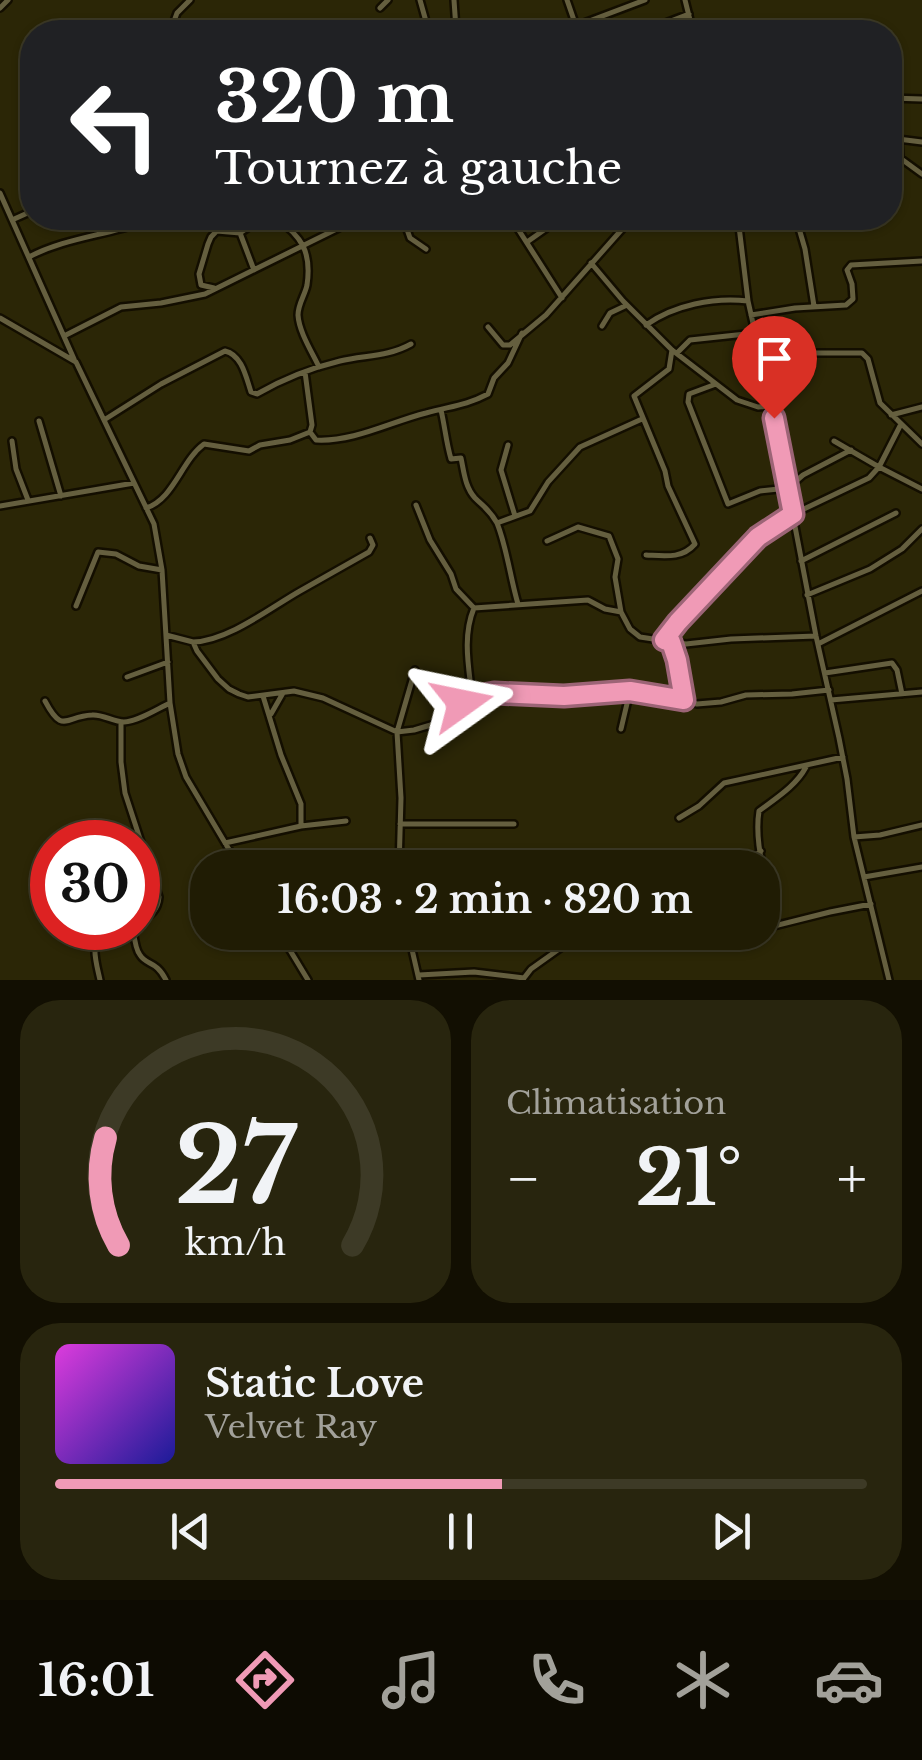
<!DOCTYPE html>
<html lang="fr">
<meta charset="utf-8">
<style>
body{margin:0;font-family:"Libre Baskerville",serif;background:#28250e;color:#f1f3f6;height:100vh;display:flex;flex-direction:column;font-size:38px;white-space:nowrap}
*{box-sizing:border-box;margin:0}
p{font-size:32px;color:#a2a19a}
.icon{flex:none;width:55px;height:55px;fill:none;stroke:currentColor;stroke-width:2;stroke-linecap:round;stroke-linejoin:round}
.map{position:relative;height:980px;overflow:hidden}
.side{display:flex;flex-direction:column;gap:20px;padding:20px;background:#120f02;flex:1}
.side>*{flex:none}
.banner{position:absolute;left:20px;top:20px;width:882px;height:210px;border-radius:40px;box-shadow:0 2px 8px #0004,0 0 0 2px #3d3a26;background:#202124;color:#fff;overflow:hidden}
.speed{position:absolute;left:30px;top:820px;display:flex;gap:20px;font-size:50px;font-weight:700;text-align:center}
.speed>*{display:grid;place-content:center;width:130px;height:130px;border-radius:50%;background:#201c04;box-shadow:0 2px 8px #0004,0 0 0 2px #3d3a26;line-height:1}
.speed .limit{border:15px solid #d22;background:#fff;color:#111}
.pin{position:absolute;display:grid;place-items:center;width:85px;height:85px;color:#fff;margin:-102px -42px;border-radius:50% 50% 50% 0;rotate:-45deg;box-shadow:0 0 10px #0007}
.pin .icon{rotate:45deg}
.me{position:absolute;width:110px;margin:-55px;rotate:78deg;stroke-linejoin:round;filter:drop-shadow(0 0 8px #0008)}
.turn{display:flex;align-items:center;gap:35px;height:210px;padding:0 30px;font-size:45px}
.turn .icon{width:130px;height:130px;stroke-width:2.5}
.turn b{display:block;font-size:70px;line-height:85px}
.big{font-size:75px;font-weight:700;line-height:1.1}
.side .widget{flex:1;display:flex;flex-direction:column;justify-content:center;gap:15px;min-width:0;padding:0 35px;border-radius:40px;background:#28250e}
.side .dial{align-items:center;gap:0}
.dial svg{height:260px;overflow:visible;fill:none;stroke:#3d3a26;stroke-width:7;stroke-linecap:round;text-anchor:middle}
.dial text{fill:#f1f3f6;stroke:none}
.song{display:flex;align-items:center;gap:30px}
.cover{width:120px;height:120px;border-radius:15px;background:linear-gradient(135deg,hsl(300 70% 55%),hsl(240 70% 35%))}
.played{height:10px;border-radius:5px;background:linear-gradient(90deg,#f09ab6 55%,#3d3a26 55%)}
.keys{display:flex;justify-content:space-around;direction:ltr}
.heat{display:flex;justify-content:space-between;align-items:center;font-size:55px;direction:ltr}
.side .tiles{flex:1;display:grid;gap:20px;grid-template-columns:1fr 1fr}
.widget:last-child{grid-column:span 2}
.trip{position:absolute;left:190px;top:850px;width:590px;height:100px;border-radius:40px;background:#201c04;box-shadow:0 2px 8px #0004,0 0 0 2px #3d3a26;font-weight:700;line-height:100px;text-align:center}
.dock{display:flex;height:160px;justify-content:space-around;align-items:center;background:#0d0b02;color:#a2a19a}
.dock .icon{width:70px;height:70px}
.dock .on{color:#f09ab6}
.dock b{font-size:45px;color:#f1f3f6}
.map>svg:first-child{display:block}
</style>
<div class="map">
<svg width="922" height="980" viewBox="0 0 922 980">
<rect width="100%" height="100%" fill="#2b2606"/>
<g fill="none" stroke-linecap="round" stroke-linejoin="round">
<defs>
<path id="minor" d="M420 0 429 32
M454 0 456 29H460L576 26 645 0
M567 0 576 26
M685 0 693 32
M0 8 8 0
M380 8 388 0
M429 31 456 29
M170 32 177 13 190 0
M642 32 689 14
M890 98 922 99
M890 138 922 142
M899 139 900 158 922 174
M32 170V180
M0 193 74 359
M276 218C301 236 312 251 307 285 305 295 298 304 298 315 299 332 312 352 319 367
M403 218 410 238 426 249
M457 218C463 228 474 227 480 218
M511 218 562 298
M738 218 748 301 774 417 816 636 839 738 847 779 854 837 889 980
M796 218 805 249 814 306
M12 220 32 211
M217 231 240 233 262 218
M240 233 254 270
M527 242 561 218
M29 257C57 242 90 237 120 229 139 224 156 217 175 219
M591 263 623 301 672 350 737 400 758 407 771 406
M214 288 201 285 199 274 208 244 211 237 229 218
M751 315 795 308 846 305 853 299 852 284 847 270 851 265 922 261
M0 318 76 362 154 524 162 570 170 703 178 754 186 777 240 868
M646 325C674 305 714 297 748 301
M602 326 610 313 627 305
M488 327 503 345H510L546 315 632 218
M64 336 121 307 161 303 205 294 359 218
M677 353 690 340 755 333
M761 362 816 353H862L868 359 880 403 922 444
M716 384 689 394 688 402 728 504 760 491 788 488 803 475 851 450
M441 410C445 427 446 442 451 459L461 458C464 472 465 487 475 498 485 508 489 509 497 523
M891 415 922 407
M104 420 161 384 225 351C242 355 246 377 251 392L257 394C283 379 311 368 340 361 364 355 388 357 411 344
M39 421 61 496
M310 432 316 440C354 442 390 422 426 413 451 406 465 406 488 394L494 378 508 363 522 333
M12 441 16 469 28 500
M834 441 879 467 901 424
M508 445 501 470 515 516
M416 505 430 540 451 574 456 589 474 608
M0 506 134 483
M146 508C174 499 181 461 204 444L249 451 260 445 290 440 310 432 312 425 305 372
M547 541 578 527 609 536 618 559 615 577 621 612 630 629 640 637 686 644 731 639 816 636
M646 555C665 556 682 559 695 544L668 486 665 471 634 396 669 369 672 350
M801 561 896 513
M807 595 870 569 902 549 922 529
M518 604C510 577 507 548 497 523L530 511 548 482 580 447 642 419
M76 606 98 552 116 554 139 566 162 570
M166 635 193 642 197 651 218 679 229 689 239 694 248 697 294 691 323 698 397 732 414 730 434 724 472 697 480 695 532 694 564 696 630 691 664 696 697 704 721 702 746 695 792 694 829 690
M664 640 678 622 768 529 785 518 869 478 879 467 922 489
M193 642C228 641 270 608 300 591 323 578 346 565 369 552L373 545 370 538
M671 642 677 660 684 700
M818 644 922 591
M825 673 892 663 897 670 902 694
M127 677 168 662
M263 696 281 755 301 804V826
M472 697C469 668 462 637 474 608L588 600 605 609 621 612
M831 700 922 692
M45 701C63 735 65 716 92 715 103 714 113 722 124 722 139 721 157 709 170 703
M271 714 283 693
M121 722V762L125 793 159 897C158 910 150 917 138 921
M621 729 630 691
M679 818 699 806 724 783 843 757
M400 824H514
M854 837 880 835 922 825
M225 843 301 826 346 821
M300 868C309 864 318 864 326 861 355 852 348 850 374 868
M399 868 401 798 397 732 415 670
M739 868 761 851
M864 877 922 867
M773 927C771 889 753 849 759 811 776 798 796 786 806 767
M133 928C134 935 135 949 140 955 147 966 156 960 166 980
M762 929 830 912 871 904
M279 932 308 980
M408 932 419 980
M654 932C683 943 719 939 749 932
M419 975 474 972 524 978
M524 978 531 969 583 932
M100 980C96 961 88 940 107 928"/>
</defs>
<use href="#minor" stroke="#130e00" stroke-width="10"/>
<use href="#minor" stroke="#655f3f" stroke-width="5"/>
</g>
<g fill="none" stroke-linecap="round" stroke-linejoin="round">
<defs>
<path id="route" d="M462 703 472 697 494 693 564 696 630 691 684 700 677 660 671 642 664 640 678 622 758 537 793 514 774 418"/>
</defs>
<use href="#route" stroke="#9c6476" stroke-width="25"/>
<use href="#route" stroke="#f09ab6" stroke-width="18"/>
</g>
</svg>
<div class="speed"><div class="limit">30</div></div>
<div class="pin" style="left:774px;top:418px;background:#d93025"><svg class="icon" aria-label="arrive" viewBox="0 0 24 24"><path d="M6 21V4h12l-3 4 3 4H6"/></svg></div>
<svg class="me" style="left:462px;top:703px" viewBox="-20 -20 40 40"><path d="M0-17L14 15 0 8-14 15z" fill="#f09ab6" stroke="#fff" stroke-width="4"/></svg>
<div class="trip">16:03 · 2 min · 820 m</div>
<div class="banner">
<div class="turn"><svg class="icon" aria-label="left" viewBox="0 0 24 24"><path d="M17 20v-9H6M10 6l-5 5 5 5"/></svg><div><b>320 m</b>Tournez à gauche</div></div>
</div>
</div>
<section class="side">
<div class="tiles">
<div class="widget dial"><svg viewBox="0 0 100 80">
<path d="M14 69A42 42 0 1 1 86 69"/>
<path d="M14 69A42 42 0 0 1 10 36" stroke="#f09ab6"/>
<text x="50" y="56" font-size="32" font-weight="700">27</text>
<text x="50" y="72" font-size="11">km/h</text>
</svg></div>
<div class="widget"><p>Climatisation</p>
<div class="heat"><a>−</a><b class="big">21°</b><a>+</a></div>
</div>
<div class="widget">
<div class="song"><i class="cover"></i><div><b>Static Love</b><p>Velvet Ray</p></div></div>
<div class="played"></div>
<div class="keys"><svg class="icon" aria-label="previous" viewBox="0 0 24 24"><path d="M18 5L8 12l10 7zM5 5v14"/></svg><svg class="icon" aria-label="pause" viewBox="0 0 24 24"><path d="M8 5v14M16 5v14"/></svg><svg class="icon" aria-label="next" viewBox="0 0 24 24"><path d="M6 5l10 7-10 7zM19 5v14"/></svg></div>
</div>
</div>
</section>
<nav class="dock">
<b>16:01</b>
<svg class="icon on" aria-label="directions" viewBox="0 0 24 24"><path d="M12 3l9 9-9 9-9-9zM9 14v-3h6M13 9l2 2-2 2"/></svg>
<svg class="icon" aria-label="music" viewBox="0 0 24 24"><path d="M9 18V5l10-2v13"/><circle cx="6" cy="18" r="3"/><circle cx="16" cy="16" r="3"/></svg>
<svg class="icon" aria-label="phone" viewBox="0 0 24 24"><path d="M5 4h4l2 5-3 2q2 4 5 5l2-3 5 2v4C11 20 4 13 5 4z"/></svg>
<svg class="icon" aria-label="climate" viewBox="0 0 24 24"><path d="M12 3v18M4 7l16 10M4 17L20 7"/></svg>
<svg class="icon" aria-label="car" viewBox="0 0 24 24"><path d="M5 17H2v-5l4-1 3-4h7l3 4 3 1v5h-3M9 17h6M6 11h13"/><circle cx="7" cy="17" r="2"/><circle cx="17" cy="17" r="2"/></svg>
</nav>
